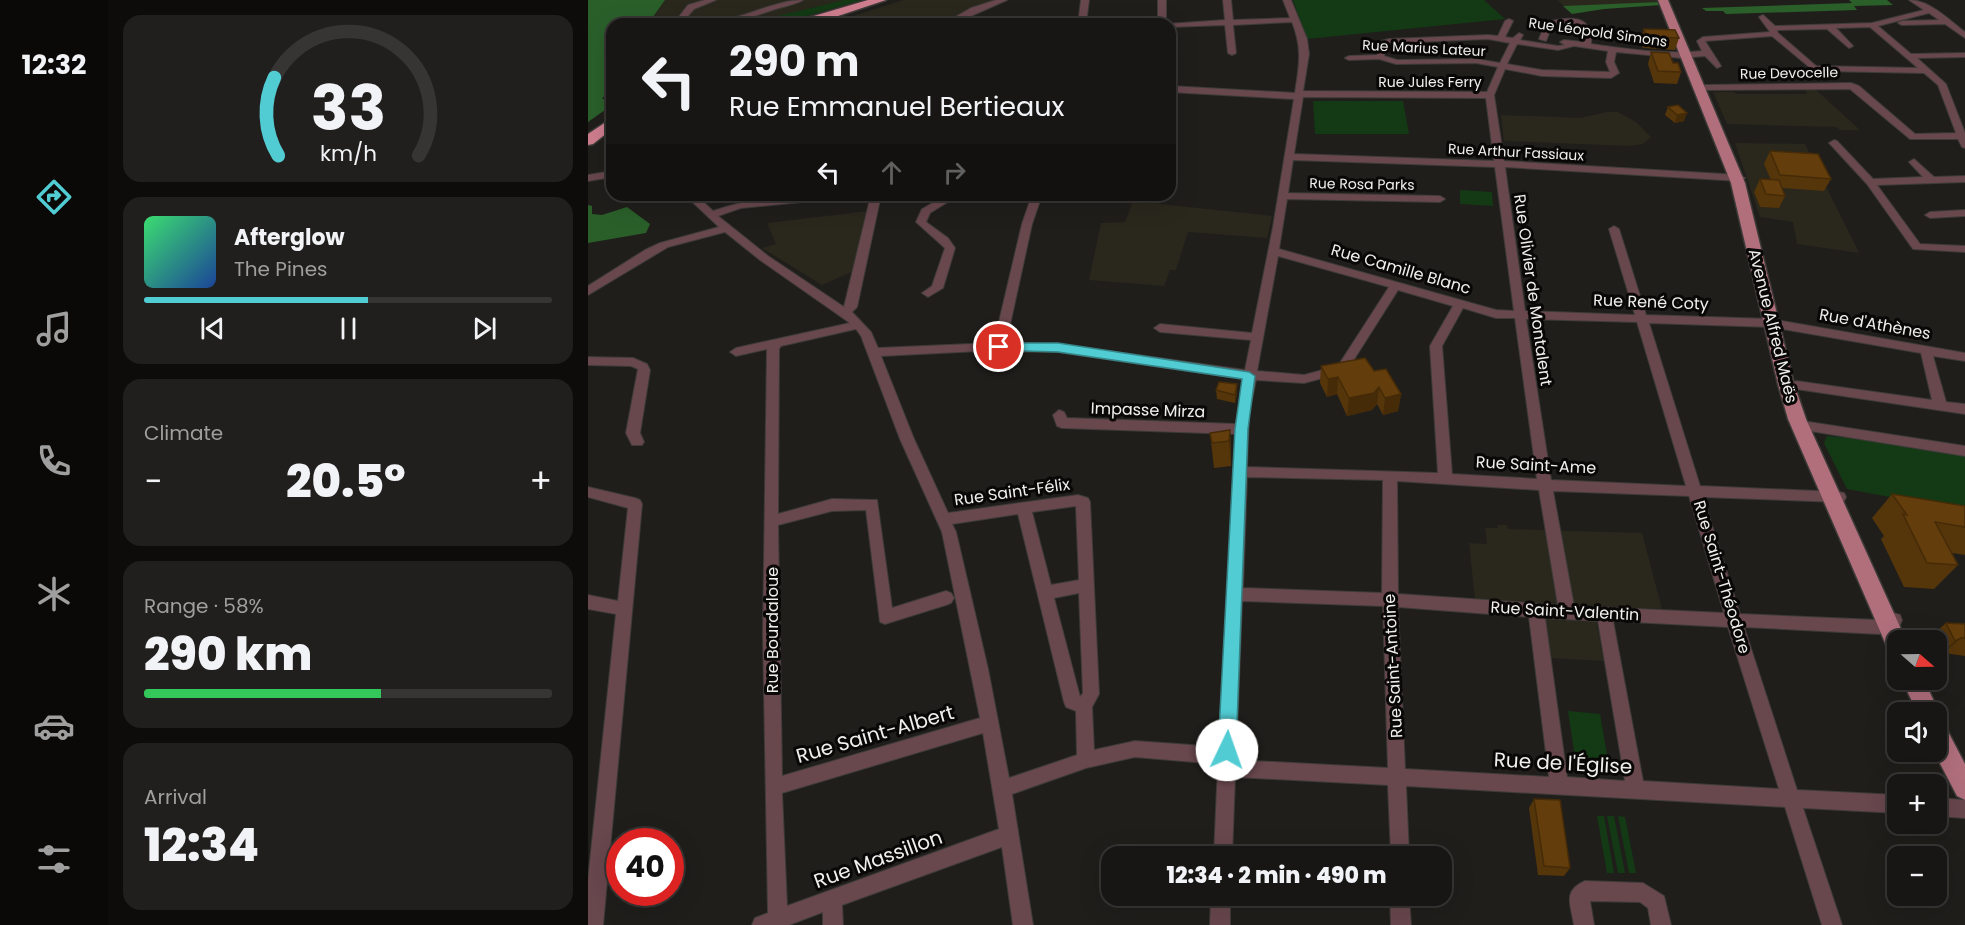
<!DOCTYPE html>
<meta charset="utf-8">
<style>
body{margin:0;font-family:Poppins,sans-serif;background:#211f1d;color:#f1f3f6;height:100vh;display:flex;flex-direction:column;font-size:22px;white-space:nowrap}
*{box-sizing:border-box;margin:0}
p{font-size:20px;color:#9f9fa0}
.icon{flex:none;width:33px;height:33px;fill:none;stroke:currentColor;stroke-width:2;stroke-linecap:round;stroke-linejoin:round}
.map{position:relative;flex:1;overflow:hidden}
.details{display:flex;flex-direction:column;gap:15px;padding:15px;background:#0d0c0b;width:480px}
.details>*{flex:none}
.top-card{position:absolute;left:18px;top:18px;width:570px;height:183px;border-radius:18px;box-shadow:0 6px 24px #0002,0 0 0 2px #363534;background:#181614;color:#f1f3f6;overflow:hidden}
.needle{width:39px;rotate:110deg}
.controls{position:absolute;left:1299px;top:630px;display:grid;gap:12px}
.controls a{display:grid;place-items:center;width:60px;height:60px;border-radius:12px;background:#181614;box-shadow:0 6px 24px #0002,0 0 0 2px #363534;font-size:30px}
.speed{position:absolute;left:18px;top:828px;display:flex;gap:12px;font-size:30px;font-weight:700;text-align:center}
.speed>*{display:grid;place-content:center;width:78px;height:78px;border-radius:50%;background:#181614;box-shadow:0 6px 24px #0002,0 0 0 2px #363534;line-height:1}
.speed .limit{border:9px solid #d22;background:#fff;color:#111}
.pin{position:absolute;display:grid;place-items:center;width:51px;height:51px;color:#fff;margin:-26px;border:3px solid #fff;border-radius:50%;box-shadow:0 2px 6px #0007}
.me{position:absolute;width:66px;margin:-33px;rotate:3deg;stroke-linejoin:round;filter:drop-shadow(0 0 4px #0008)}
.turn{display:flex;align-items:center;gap:21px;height:126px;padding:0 24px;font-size:27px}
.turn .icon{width:78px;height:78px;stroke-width:2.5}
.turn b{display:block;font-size:42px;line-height:51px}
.lanes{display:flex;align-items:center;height:57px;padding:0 24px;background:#0003;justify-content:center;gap:30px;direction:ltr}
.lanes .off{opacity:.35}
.big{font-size:45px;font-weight:800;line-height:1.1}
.details .tile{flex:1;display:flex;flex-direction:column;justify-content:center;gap:9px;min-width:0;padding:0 21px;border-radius:18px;background:#211f1d}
.details .dial{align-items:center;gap:0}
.dial svg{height:156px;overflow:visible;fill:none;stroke:#363534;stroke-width:7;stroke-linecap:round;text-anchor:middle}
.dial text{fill:#f1f3f6;stroke:none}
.song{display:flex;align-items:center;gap:18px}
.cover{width:72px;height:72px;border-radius:9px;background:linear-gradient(135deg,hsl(140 70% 55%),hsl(220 70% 35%))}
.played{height:6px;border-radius:3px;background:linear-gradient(90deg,#51ccd3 55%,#363534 55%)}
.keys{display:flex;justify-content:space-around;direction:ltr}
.heat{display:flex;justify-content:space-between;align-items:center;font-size:33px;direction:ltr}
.charge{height:9px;border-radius:4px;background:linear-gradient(90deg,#34c759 58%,#363534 0)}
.trip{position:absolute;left:513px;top:846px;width:351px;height:60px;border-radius:18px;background:#181614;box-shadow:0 6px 24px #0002,0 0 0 2px #363534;font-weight:800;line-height:60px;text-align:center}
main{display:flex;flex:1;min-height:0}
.menu{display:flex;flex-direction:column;width:108px;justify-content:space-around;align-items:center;background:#0a0908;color:#9f9fa0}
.menu .icon{width:42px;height:42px}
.menu .on{color:#51ccd3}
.menu b{font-size:27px;color:#f1f3f6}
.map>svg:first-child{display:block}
</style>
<main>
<nav class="menu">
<b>12:32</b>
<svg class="icon on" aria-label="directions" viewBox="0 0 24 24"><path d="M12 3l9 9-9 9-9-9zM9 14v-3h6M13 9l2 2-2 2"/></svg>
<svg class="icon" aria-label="music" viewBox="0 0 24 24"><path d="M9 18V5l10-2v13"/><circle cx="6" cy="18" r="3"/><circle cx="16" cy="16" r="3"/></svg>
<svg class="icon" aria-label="phone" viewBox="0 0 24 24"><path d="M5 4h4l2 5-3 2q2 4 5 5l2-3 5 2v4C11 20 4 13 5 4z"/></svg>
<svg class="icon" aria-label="climate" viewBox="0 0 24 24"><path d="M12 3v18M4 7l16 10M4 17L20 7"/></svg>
<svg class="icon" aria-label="car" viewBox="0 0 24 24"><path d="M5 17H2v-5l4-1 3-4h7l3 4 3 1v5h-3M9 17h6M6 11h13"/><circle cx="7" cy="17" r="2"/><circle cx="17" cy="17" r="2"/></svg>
<svg class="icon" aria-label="filters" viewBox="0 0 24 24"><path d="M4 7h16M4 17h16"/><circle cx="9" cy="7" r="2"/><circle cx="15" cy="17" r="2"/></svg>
</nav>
<section class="details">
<div class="tile dial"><svg viewBox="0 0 100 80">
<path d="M14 69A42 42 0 1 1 86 69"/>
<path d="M14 69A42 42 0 0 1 12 29" stroke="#51ccd3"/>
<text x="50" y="56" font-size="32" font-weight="700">33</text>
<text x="50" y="72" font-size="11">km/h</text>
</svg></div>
<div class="tile">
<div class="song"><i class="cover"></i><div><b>Afterglow</b><p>The Pines</p></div></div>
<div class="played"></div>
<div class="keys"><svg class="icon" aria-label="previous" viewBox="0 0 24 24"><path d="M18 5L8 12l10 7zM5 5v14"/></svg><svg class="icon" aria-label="pause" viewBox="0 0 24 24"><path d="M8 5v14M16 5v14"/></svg><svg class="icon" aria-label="next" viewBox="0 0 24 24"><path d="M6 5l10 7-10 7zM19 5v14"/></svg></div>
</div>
<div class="tile"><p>Climate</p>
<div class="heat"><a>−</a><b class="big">20.5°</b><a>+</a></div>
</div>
<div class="tile"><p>Range · 58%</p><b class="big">290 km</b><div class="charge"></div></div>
<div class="tile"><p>Arrival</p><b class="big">12:34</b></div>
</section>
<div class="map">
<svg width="1377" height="925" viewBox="0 0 1377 925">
<rect width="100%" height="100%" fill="#201e1b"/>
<path fill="#2a271d" d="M77 0H263L177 24H61Z
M315 0H409L354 24H263L259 18Z
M969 0H1071L1072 4 981 11Z
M1216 89H1227L1272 130H1252L1248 127 1139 124 1125 92H1146L1148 94H1220Z
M1019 112H1030L1048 122 1063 137 1055 144 1042 146 916 141 913 115 992 118Z
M1147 143 1217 144 1271 253 1209 244 1205 222 1172 217Z
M545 201 684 216 679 238 600 232 588 270H582L576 286 501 280 513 223 537 222Z
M281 211 268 270 234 285 174 248 188 244 179 223Z
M910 525H919L920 529 1054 533 1074 609 887 600 881 543 899 544 897 528H910Z
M956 618 1008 621 1016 661 963 658Z"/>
<path fill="#133a14" d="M257 0H274L191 24 165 22Z
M705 0H896L917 19 719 39Z
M725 101H815L821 134H727Z
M872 190 904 192 905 206 872 204Z
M1239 436 1285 440 1377 454V511L1259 489 1236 443Z
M980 711 1012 714 1021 766 988 764Z
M1009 816H1016L1026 873H1019Z
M1019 816H1026L1037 873H1030Z
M1030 816 1037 817 1048 873H1041Z"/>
<path fill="#2a5f2a" d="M0 0H77L60 24H24V78L22 81 24 85 14 99H24V105L0 122Z
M1261 0H1299L1305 5 1266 6 1269 10 1138 14 1135 11H1118L1114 8 1264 3Z
M1072 2 1073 5 1016 9 984 14 975 6Z
M0 205 4 206V214L14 215 39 207 62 224 58 233 0 243Z"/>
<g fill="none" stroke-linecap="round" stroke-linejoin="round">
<defs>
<path id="minor" d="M117 0H128L106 9 99 17C138 33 176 0 215 0 207 5 197 6 188 9 162 18 114 35 90 18L100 5Z
M408 0H419L365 24H355L383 8Z
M493 0H501L498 24H490Z
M570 0H578V24H570Z
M635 0H643L645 20 702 18 695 0H703L719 39 721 54 715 91 899 92 910 67 888 63 808 64 791 59 761 60 757 58 761 56 789 55 793 41 801 39 900 35 910 36 917 21 921 19 925 21 917 37 925 38 931 33 935 35 932 40 970 46 977 45 972 42 976 40 995 42V30L983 23 964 26 958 41 951 39 958 22C979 17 1006 13 1003 44 1040 49 1077 55 1114 51L1109 41 1115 37 1182 32 1171 17 1175 15 1187 26 1284 23 1336 10 1321 0C1342 0 1361 20 1377 32V38L1357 24 1314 25 1310 23 1314 21 1351 20 1341 13 1290 26 1323 54 1377 53V57L1329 58 1358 84 1377 133V148L1374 147 1370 139H1322L1262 89 1114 90 1113 88 1117 85 1263 83 1271 86 1327 134 1368 133 1350 85 1336 73 1234 71 1236 73 1232 76 1184 36 1117 41 1133 66 1129 68 1117 56 1093 58 1028 52 1026 62 1031 73 1023 78 954 76 917 69 906 95 916 161 1152 175 1157 178 1152 181 917 167 937 311 1047 315 1021 229 1026 226 1031 229 1058 315 1183 319 1377 353V361L1345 356 1358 402 1377 404V414L1208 389 1202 385 1208 381 1344 400 1333 353 1183 327 1061 323 1112 486 1251 492 1256 493 1258 497 1256 501 1251 502 1115 497 1152 614 1290 620 1306 613 1312 615 1314 620 1312 625 1291 634 1156 627 1209 790 1310 795V813L1215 808 1254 925H1234L1197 807 818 786 821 856H803L800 785 647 777 644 856H626L630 764 547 757 498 768 424 794 445 925H425L414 847 254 905 255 925H235V912L201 925H164L167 918 180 913 175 634 179 349 148 356 142 352 148 348 262 323 172 260 137 232 80 247 0 295V286L57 250 72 243 131 227 97 195H108L125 211C167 196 213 195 257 195L252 198 153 208 130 216 180 256 256 307 283 195H293L269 307 264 312 283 332 290 348 406 343 434 224 444 195H454L444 224 418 343 470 344 657 370 663 340 572 332 566 328 572 324 664 333 685 227 706 99 582 92V86L707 93C711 65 715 50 704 22L645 25 648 53 644 55 640 53 637 25 582 27V24H579L637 20ZM1282 27 1330 68 1228 66 1190 33 1189 30 1239 29 1261 48 1265 46 1248 28ZM900 39 922 43 912 63 888 59 809 60 796 56 800 44 802 43ZM929 44 970 50 986 46 1020 51 1018 62 1022 72 954 70 919 64ZM715 97 898 98 906 161 706 154ZM705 160 907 167 926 311 908 310 691 249 699 199 852 202 857 199 852 196 700 193ZM690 256 801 287 750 366 716 375 669 371ZM810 290 865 306 842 346 850 473 659 467 661 414 668 380 716 383 758 372ZM875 308 908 318H927L949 479 864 474 854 346ZM938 319 1049 322 1098 486 963 480ZM268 329 273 336 312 439 354 532 392 718 194 776 190 525 244 511 278 510 292 622 297 624 358 605 363 603 366 598 363 593 358 591 304 608 289 500 244 499 190 514 191 349 193 346ZM392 351 470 352 655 379 648 424 479 418 476 412 471 410 465 415 469 426 474 428 648 434 631 747 547 741 506 750 504 707 511 694 502 502 500 498 490 495 360 513 326 439 293 356ZM659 477 795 480 794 593 655 588ZM809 481 951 490 970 605 810 594ZM965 491 1101 496 1136 613 986 606ZM488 506 491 580 463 585 444 512ZM430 514 476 702 478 707 488 711 489 755 421 778 400 669 368 532 364 524ZM491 593 495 693 492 697 466 598ZM654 601 795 606 800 768 648 760ZM810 607 941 617 961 777 817 769ZM957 618 1010 621 1037 781 979 777ZM1025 621 1140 627 1191 789 1055 781ZM395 733 411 829 199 906 194 793Z
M1246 140 1249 141 1285 179 1335 177 1321 162 1326 159 1346 177 1377 176V182L1289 185 1332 244 1377 246V252L1325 249 1279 184 1243 145 1241 143Z
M24 171V177L0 181V175Z
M359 195H371L342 213 338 222 360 238 367 248 355 288 340 297 334 293 344 286 357 248 328 222 334 209Z
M1377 210V216L1342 218 1337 215 1342 212Z
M0 357 45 358 59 364 62 370 52 433 56 442 54 445H44L38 433 50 369 43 366 0 365Z
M1221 422 1377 446V456L1216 430 1214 427 1216 424Z
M0 487 47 498 52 500 54 504 15 925H0V880L28 614 0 609V595L30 601 40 508 0 497Z
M1348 798 1377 800V818L1348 816Z
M997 881 1055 883 1076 896 1083 925H1063L1060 908 1052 902 1002 901 1006 925H986C983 905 974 891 997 881Z
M623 896H642V925H622Z
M802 896H821L823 925H803Z"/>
<path id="major" d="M1070 0H1080L1157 183 1206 384 1218 419 1318 640H1310V656L1302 654 1299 647 1200 419 1190 384 1143 183Z
M1314 680H1336L1351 712 1348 718V712H1329Z
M1348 721 1356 724 1377 764V800L1369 796 1346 752H1348Z"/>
<path id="highway" d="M280 0H298L226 24H207L209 21Z
M24 118V129L5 144 0 145V134Z"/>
</defs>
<use href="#minor" stroke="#3d3b38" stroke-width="2"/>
<use href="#major" stroke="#3d3b38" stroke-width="3"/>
<use href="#highway" stroke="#3d3b38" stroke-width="3"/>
<use href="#minor" fill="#68474d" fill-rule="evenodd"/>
<use href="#major" fill="#b16f7c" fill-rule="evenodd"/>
<use href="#highway" fill="#ce7e8e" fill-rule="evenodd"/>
</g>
<path fill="#55350a" d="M1056 29 1091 38 1087 50 1055 48 1052 40Z
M1063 52 1085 63 1093 72 1089 84 1066 83 1060 64Z
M1080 107 1096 121 1087 123 1077 115Z
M1182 151 1243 179 1236 191 1194 188 1197 196 1191 208 1172 207 1166 192 1172 179 1183 180 1176 164Z
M733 366 786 371 813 394 810 411 795 415 789 404 784 410 759 416 749 394 739 397 732 383Z
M649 384V393L647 403 629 399 628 390Z
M642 430 643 455V466L626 468 622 433Z
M1304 494 1377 506V555L1364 553 1370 565 1346 589 1316 587 1293 539 1296 536 1284 518Z
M1358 623 1377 624V656L1356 653 1350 656 1348 653V640H1343L1341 638Z
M946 799 982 868 976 876 950 875 941 808Z"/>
<path fill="#452b08" d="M1099 113 1096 121 1087 123 1089 115Z
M750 377 749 394 739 397 740 379Z
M649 384V393L647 403V395Z
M791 387 789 404 784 410 759 416 761 398Z
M813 394 810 411 795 415 797 398Z
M642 430 643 455V466L641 441Z
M1373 638 1356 653 1350 656 1367 641Z"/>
<path fill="#633e0c" stroke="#452b08" stroke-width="1.5" d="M1056 29 1087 30 1091 38 1058 37Z
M1063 52 1081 53 1085 63H1090L1093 72 1070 71Z
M1090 105 1099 113 1089 115 1080 107Z
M1182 151 1230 154 1243 179 1192 175Z
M1172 179 1191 180 1197 196 1178 194Z
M777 358 786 371 798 369 813 394 797 398 791 387 786 393 761 398 750 377 740 379 733 366Z
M631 382 649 384 647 395 628 390Z
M642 430 641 441 624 443 622 433Z
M1304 494 1377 506V527L1347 522 1370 565 1339 563 1315 514 1319 515Z
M1358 623 1377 624V638H1373L1367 641Z
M946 799 972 800 982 868 956 866Z"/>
<path fill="#51ccd3" stroke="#358589" stroke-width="1.5" d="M411 343H470L661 372 667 376 660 429 648 750 645 756 639 759 633 756 630 750 647 429 654 379 470 352 406 350 404 347Z"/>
<g text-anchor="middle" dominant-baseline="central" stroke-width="6" stroke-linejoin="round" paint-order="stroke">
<g font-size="14" fill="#f0efec" stroke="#090807">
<text transform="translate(1010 32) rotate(8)">Rue Léopold Simons</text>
<text transform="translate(836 48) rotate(3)">Rue Marius Lateur</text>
<text transform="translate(1201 73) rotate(-1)">Rue Devocelle</text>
<text x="842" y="82">Rue Jules Ferry</text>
<text transform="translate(928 152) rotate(3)">Rue Arthur Fassiaux</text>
<text transform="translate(774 184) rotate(1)">Rue Rosa Parks</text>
</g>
<g font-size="16" fill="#f0efec" stroke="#090807">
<text transform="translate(813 269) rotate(16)">Rue Camille Blanc</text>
<text transform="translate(945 290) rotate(82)">Rue Olivier de Montalent</text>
<text transform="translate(1063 302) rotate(2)">Rue René Coty</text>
<text transform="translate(1287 324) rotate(10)">Rue d'Athènes</text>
<text transform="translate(1185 326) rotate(76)">Avenue Alfred Maës</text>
<text transform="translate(560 410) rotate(2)">Impasse Mirza</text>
<text transform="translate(948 465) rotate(3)">Rue Saint-Ame</text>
<text transform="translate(424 492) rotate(-8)">Rue Saint-Félix</text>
<text transform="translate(1134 577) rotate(73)">Rue Saint-Théodore</text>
<text transform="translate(977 611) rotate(3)">Rue Saint-Valentin</text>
<text transform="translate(184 630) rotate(-90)">Rue Bourdaloue</text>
<text transform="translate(805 666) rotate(-93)">Rue Saint-Antoine</text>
</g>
<g font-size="20" fill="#f0efec" stroke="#090807">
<text transform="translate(287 734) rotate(-16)">Rue Saint-Albert</text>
<text transform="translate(975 763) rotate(3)">Rue de l'Église</text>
<text transform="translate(290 859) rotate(-20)">Rue Massillon</text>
</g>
</g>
</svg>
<div class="controls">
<a><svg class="needle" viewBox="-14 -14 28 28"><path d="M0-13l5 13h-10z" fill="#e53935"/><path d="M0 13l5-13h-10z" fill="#9f9fa0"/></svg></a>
<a><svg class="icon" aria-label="sound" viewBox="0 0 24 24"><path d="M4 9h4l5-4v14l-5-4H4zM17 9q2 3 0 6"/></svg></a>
<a>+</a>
<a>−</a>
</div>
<div class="speed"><div class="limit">40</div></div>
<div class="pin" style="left:411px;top:347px;background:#d93025"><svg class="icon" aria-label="arrive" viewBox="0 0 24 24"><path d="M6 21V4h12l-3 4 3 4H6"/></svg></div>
<svg class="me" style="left:639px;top:750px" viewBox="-20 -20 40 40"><circle r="19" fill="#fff"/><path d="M0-13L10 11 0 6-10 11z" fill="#51ccd3"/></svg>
<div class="trip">12:34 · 2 min · 490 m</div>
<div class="top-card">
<div class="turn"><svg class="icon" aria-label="left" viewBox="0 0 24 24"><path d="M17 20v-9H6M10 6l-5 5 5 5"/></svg><div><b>290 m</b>Rue Emmanuel Bertieaux</div></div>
<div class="lanes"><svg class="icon" aria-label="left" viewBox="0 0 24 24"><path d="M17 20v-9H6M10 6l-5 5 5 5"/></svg><svg class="icon off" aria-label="ahead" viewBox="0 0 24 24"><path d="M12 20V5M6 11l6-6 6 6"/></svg><svg class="icon off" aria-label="right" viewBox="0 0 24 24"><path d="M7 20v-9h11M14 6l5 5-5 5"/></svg></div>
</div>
</div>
</main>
